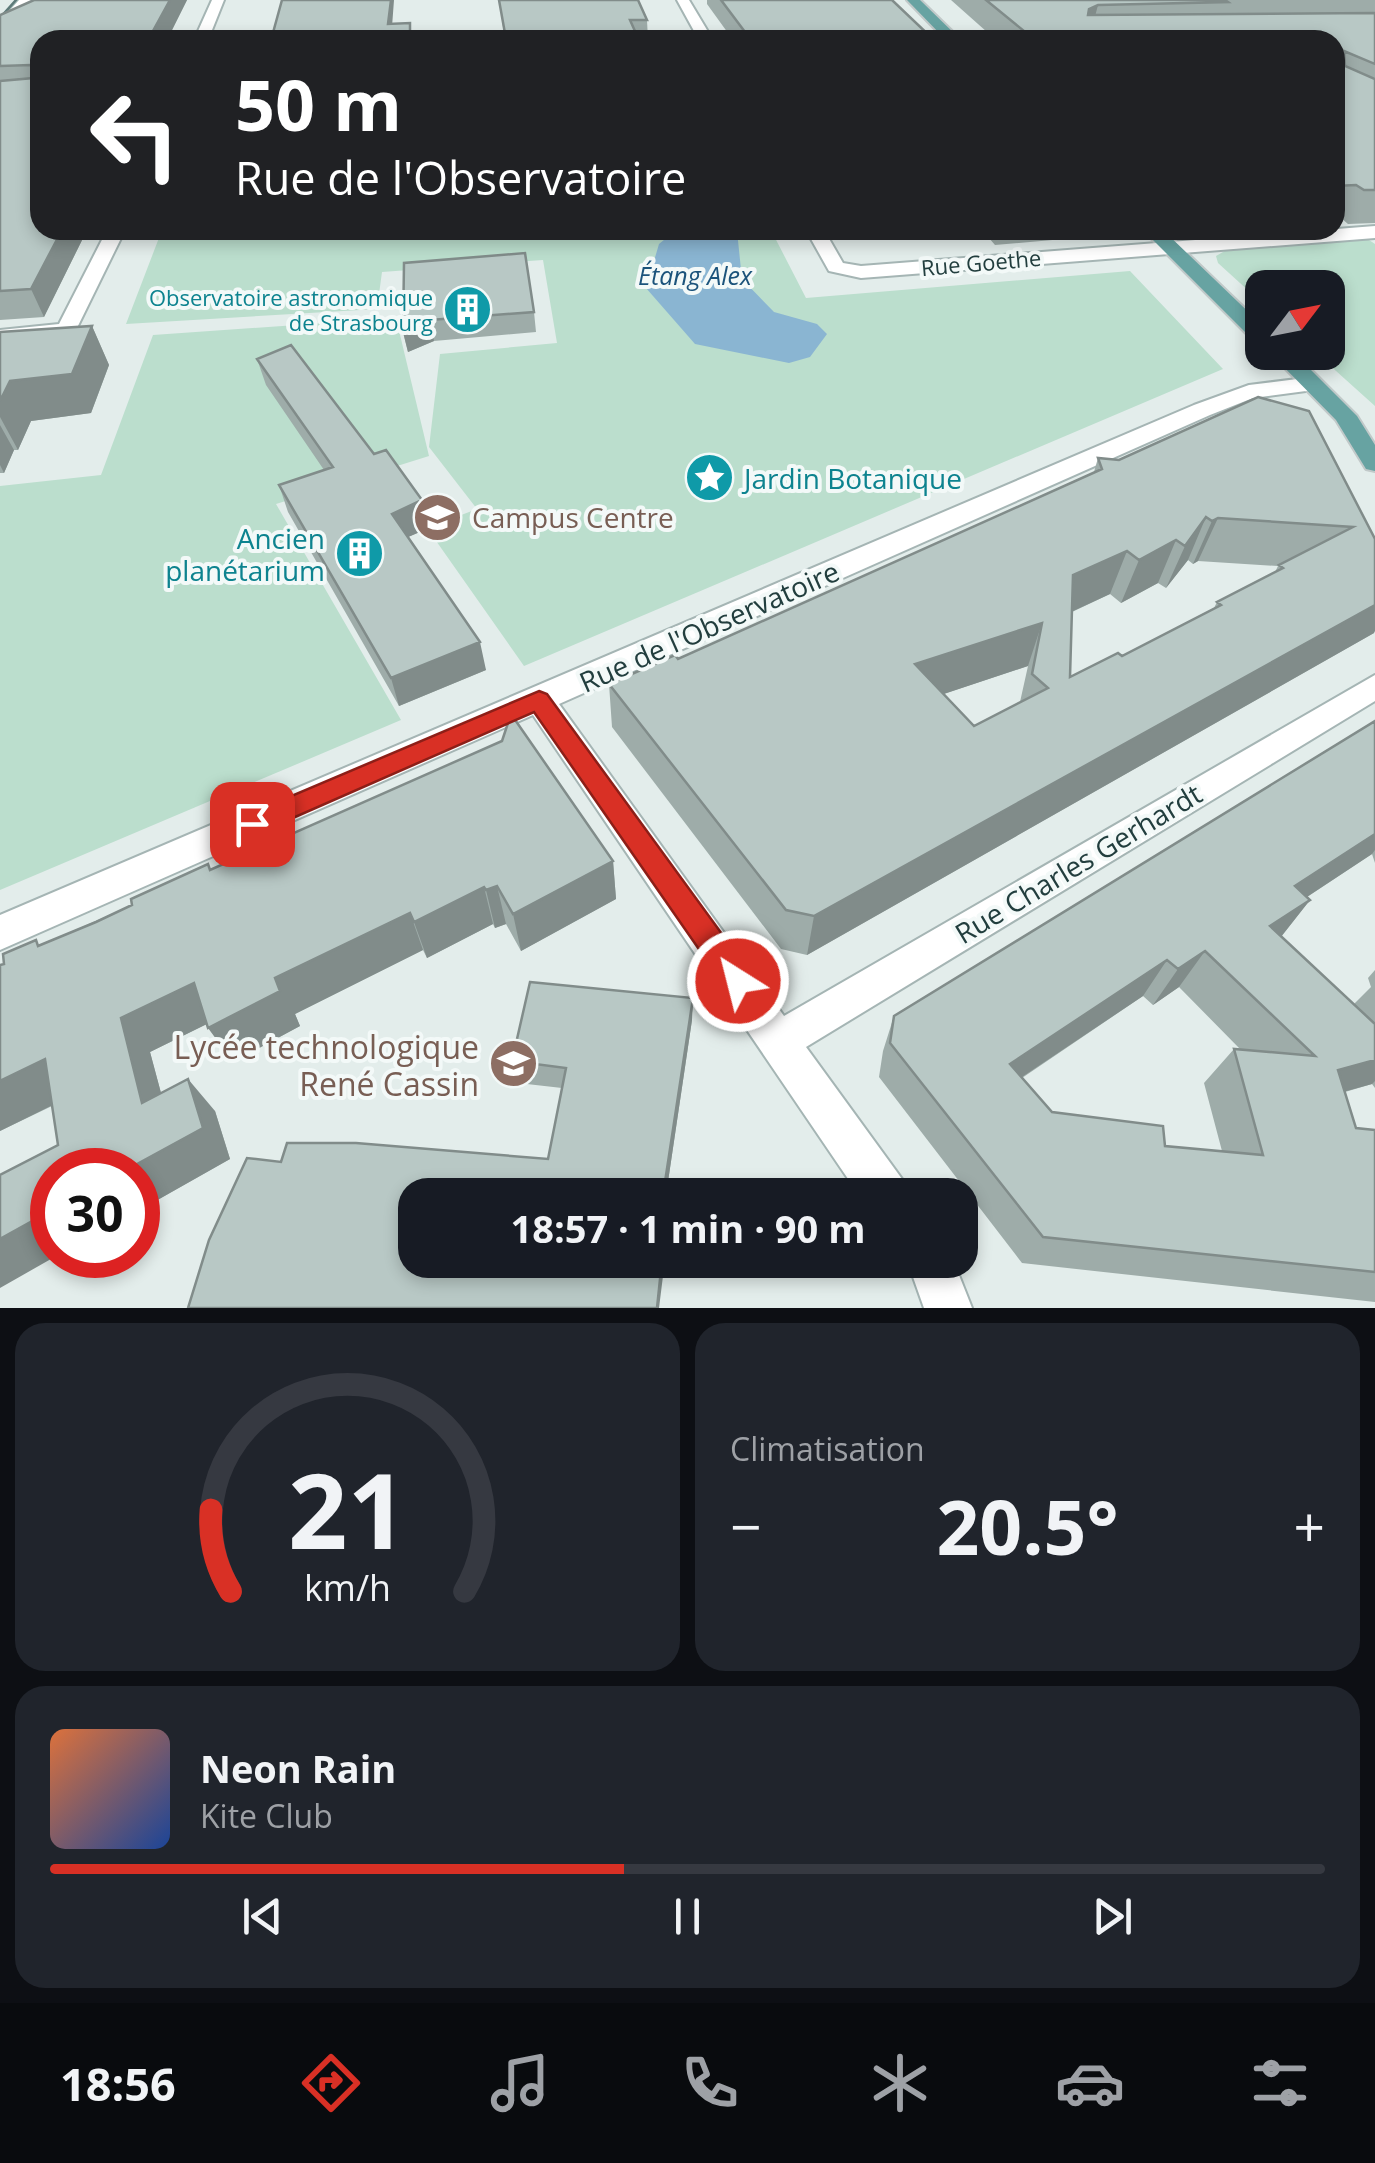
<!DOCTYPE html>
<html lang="fr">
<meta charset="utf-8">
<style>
body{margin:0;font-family:"Open Sans",sans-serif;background:#20242c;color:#f1f3f6;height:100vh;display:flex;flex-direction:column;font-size:38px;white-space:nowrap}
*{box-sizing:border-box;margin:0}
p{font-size:32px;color:#9ea1a6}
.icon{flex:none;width:55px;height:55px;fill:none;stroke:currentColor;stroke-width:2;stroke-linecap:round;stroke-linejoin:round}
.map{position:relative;height:1308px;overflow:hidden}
.sheet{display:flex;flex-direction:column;gap:15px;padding:15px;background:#0d0f14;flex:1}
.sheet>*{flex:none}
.hud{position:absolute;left:30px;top:30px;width:1315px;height:210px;border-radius:30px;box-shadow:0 5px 15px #0003;background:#202124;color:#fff;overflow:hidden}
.needle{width:65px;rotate:58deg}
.tools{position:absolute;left:1245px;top:270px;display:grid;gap:20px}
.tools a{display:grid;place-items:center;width:100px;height:100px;border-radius:20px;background:#171b24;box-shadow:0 5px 15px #0003;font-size:50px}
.speed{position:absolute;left:30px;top:1148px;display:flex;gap:20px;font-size:50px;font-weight:700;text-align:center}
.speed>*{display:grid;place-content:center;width:130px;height:130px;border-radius:50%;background:#171b24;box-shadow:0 5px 15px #0003;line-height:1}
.speed .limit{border:15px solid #d22;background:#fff;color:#111}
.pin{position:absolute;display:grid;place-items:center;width:85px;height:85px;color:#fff;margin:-42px;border-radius:20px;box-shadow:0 5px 15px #0006}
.me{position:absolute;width:110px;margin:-55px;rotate:324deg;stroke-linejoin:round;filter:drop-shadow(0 0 8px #0008)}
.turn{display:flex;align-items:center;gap:35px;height:210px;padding:0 40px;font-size:45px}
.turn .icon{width:130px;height:130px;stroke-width:2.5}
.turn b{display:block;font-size:70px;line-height:85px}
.big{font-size:75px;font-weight:700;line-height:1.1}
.sheet .tile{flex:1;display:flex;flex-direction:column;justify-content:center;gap:15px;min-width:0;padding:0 35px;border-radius:30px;background:#20242c}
.sheet .dial{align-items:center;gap:0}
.dial svg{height:260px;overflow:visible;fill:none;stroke:#363941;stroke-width:7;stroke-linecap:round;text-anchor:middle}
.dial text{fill:#f1f3f6;stroke:none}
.song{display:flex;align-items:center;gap:30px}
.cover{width:120px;height:120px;border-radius:15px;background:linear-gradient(135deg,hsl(20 70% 55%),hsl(220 70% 35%))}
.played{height:10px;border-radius:5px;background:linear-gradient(90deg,#d93025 45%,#363941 45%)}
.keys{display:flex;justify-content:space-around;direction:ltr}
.heat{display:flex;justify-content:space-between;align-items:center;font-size:55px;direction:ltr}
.sheet .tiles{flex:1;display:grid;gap:15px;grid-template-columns:1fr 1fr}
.tile:last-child{grid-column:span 2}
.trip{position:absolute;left:398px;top:1178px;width:580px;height:100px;border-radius:30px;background:#171b24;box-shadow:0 5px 15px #0003;font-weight:700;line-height:100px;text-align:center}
.menu{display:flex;height:160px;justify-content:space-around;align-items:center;background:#090b0e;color:#9ea1a6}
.menu .icon{width:70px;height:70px}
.menu .current{color:#d93025}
.menu b{font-size:45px;color:#f1f3f6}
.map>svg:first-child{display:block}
</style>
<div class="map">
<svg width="1375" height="1308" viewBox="0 0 1375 1308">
<rect width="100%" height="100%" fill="#e3edeb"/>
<path fill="#bbdecd" d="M162 230H771L806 298 1130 271 1223 369 524 666 427 528 477 509 429 447 440 354 557 343 543 260 382 272 377 309 126 324Z
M1366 238 1375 244V406L1316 353 1328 352V288H1262V303L1218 263 1216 256 1230 248Z
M396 318 429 456 276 504 401 720 0 890V486L101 475 153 335Z"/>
<path fill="#8ab5d2" d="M676 230 737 231 742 279 774 312 817 324 827 334 810 357 789 363 695 344 646 288 659 244Z"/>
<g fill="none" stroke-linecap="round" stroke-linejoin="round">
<defs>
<path id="street" d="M212 0H224L208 40H194Z
M677 0H689L713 40H699Z
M1375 226V238L861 278 829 271 806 230H824L843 263 861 266Z
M107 230H125L74 334 0 342V330L59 324Z
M1313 377 1324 384 1321 389 1253 398 1210 415 559 704 784 1016 1375 675V701L806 1047 902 1179 908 1195H859L533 715 0 950V915L1194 405 1249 385Z
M907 1260H953L972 1308H924Z"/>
<path id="secondary" d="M19 0H32L0 33V21Z"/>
<path id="primary" d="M907 0H920L961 40H946Z
M1143 230H1163L1262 325V342L1254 341Z
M1269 352H1293L1357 416 1375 445V471L1366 469 1336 420Z"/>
</defs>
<use href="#street" stroke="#a5b5b4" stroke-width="4"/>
<use href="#secondary" stroke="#a1b9b6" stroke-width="4"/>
<use href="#primary" stroke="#c1c9c9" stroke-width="4"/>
<use href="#street" fill="#fff" fill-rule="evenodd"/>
<use href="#secondary" fill="#fff" fill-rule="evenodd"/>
<use href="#primary" fill="#67a3a2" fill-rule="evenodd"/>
<path stroke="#5d7a79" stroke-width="2.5" d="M0 18 16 0"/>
</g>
<path fill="#9eaca9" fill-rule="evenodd" d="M34 0H187L167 40H40V230H87L44 317 0 320V15Z
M499 0 647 20 648 40H505Z
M707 0H892L934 40H733L707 4Z
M951 0H1375V223L1348 224 1341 218 1335 219V40H996Z
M982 230H1088L1086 237 995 245Z
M404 263 534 312 536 332 434 341 408 352 403 332Z
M92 326 109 365 91 413 31 421 18 450H14L4 473H0V332Z
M257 359 422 500 429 528 408 537 486 670 399 706 288 512 279 485 324 470 266 385Z
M1258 397 1375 539 1374 633 807 955 781 949 612 727 609 684 678 659 1094 472 1098 458 1119 460ZM1188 560 1193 564 1198 561 1278 566 1275 572 1217 602 1214 608 1122 656 1070 677 1072 612 1110 594 1121 603 1158 583 1166 588ZM1028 666 1020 702 974 726 943 694Z
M1375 721V863L1372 854 1307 897 1310 900 1281 937 1354 1004 1371 987 1368 978 1375 970V1088L1372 1084 1345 1092 1356 1128 1375 1130V1302L1022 1263 879 1077 883 1051 894 1016ZM1179 987 1241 1050 1234 1049 1204 1083 1222 1151 1165 1146 1052 1112 1022 1078 1143 996 1153 1005Z
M613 861 616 899 521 951 506 924 495 928 493 924 427 958 423 950 295 1014 300 1026 233 1062 207 1024 150 1052 161 1093 215 1111 230 1159 138 1211V1170L58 1145 52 1106 0 1131 4 964 41 945 132 905 208 864 211 870Z
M692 1020 666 1195H415L281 1162 548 1159 562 1088 518 1083 512 1061Z"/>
<path fill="#818c8a" d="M170 0H187L167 40H148Z
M391 0H394L391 40 388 24Z
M1098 5 1091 32 1082 37 1089 9Z
M62 230H87L44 317 31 289Z
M430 320 434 341 408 352 403 332Z
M92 326 109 365 91 413 31 421 18 450 0 417V401L10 381Z
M0 425 14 450 4 473 0 465Z
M422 500 429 528 399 541 392 514Z
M1206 517 1188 560 1166 588 1185 546Z
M1218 518 1198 561 1193 564 1212 521Z
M1176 540 1158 583 1121 603 1139 560Z
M1127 551 1110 594 1058 618 1073 575Z
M1375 605V631L1374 633 807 955 814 916Z
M1042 623 1028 666 905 707 915 664Z
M480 642 486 670 399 706 391 678Z
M1375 834V850L1372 854 1266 924 1295 886Z
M613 861 616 899 521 951 513 914Z
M497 886 506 924 495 928 486 890Z
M484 887 493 924 427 958 414 922Z
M1310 900 1280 938 1270 926Z
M410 913 423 950 295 1014 300 1026 233 1062 208 1028 275 978Z
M1205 951 1179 987 1153 1005 1178 969Z
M1167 960 1143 996 992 1097 1010 1064Z
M194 983 219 1018 150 1052 172 1134 142 1103 121 1018Z
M693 998 692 1020 666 1195H663Z
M45 1059 79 1092 0 1131V1081Z
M1375 1060V1081L1372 1084 1303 1103 1338 1070Z
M188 1079 215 1111 230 1159 138 1211V1170H126Z
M52 1210V1255H58L0 1288V1239Z
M662 1260H665L659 1308H657Z"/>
<path fill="#b8c8c5" stroke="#818c8a" stroke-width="2.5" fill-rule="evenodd" d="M34 0H170L148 40H40V230H62L31 289 0 291V81L33 78 35 68 31 65 0 66V15Z
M282 0H391L388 24 410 23V40H271Z
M499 0H638L647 20H630L639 40 506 39Z
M721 0H892L934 40H751Z
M986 0H1225L1228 2 1098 5 1089 9 1088 15 1375 13V64L1344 51 1345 66 1375 79V190H1364L1356 185 1335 186V40H1035Z
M525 253 534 312 430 320 403 332 404 263Z
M92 326 72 374 10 381 0 401V332Z
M291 345 374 454 386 450 422 500 392 514 480 642 391 678 279 485 333 467 257 359Z
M1258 397 1309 411 1375 539V605L814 916 786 910 609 684 675 655 678 659 1102 469 1098 458 1119 460ZM1206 517 1212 521 1218 518 1353 527 1279 565 1283 568 1217 602 1221 605 1122 656 1118 653 1070 677 1073 575 1127 551 1139 560 1176 540 1185 546ZM1042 623 1032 674 1048 688 974 726 915 664Z
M511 714 613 861 513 914 497 886 486 890 484 887 414 922 410 913 275 978 280 991 208 1028 194 983 121 1018 142 1103 188 1079 203 1128 126 1170H52V1210L0 1239V1175L58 1145 45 1059 0 1081V965L4 964 3 954 36 940 38 946 96 922 132 905 131 899 208 864 210 870 502 741Z
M1375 721V834L1295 886 1310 900 1270 926 1375 1024V1060L1338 1070 1356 1128 1375 1130V1272L1043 1237 890 1043 894 1016ZM1205 951 1315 1056 1234 1049 1263 1155 1165 1146 1163 1126 1052 1112 1010 1064 1167 960 1178 969Z
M530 982 693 998 663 1195H415V1260H662L657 1308H188L209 1240 247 1158 281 1162 287 1143H356L548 1159 566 1068 512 1061Z"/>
<path fill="#d93025" stroke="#8d1f18" stroke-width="2.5" d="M539 691 547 694 749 971 753 981 749 991 738 995 728 991 534 712 261 832 252 835 242 832 238 824 242 817Z"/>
<defs>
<symbol id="building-disc" viewBox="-11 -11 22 22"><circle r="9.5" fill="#0f9aa8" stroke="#f3f9f8"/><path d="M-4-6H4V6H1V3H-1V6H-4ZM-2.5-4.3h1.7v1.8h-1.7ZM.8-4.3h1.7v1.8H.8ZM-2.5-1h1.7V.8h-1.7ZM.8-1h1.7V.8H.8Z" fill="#fff"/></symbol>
<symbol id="sight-disc" viewBox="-11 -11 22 22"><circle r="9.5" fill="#0f9aa8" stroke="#f3f9f8"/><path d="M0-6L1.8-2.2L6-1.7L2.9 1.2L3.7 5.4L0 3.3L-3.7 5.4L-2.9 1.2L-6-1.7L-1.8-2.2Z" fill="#fff"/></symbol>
<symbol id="university-disc" viewBox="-11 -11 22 22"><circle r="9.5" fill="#8d6e63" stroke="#f3f9f8"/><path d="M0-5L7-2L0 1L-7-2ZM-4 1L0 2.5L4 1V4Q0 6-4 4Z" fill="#fff"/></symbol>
<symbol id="school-disc" viewBox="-11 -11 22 22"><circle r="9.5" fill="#8d6e63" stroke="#f3f9f8"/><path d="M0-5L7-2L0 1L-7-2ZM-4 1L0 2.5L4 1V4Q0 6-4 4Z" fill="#fff"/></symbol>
</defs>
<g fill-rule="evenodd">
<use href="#building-disc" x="440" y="282" width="55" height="55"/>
<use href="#sight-disc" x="682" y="450" width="55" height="55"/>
<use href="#university-disc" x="410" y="490" width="55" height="55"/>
<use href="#building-disc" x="332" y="526" width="55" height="55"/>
<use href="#school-disc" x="486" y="1036" width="55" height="55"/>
</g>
<g text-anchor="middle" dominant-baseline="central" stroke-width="8" stroke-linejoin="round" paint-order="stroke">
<g font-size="22" fill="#223e3e" stroke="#f3f9f8">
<text transform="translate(981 262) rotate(-5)">Rue Goethe</text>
</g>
<g font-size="22" fill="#0d838f" stroke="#f3f9f8" text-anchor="end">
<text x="433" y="297">Observatoire astronomique<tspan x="433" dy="25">de Strasbourg</tspan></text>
</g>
<g font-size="25" font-style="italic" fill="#1b537b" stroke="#f3f9f8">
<text x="695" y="275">Étang Alex</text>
</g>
<g font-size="28" fill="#0d838f" stroke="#f3f9f8" text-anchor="start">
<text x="744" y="478">Jardin Botanique</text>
<text x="325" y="538" text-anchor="end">Ancien<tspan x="325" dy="32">planétarium</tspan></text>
</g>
<g font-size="28" fill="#785e54" stroke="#f3f9f8" text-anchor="start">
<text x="472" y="517">Campus Centre</text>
</g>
<g font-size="28" fill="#223e3e" stroke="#f3f9f8">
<text transform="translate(709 626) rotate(-24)">Rue de l'Observatoire</text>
<text transform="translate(1078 863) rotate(-31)">Rue Charles Gerhardt</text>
</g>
<g font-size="32" fill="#785e54" stroke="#f3f9f8" text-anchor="end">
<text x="479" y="1046">Lycée technologique<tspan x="479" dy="37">René Cassin</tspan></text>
</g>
</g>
</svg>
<div class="tools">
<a><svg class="needle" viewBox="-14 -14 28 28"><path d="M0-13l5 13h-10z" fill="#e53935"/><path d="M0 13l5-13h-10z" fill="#9ea1a6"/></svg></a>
</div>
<div class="speed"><div class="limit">30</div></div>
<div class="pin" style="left:252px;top:824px;background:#d93025"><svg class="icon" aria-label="arrive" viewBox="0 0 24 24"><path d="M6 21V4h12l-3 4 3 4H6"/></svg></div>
<svg class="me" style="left:738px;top:981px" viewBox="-20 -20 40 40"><circle r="17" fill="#d93025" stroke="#fff" stroke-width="3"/><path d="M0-11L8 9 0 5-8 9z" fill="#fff"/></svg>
<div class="trip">18:57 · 1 min · 90 m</div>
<div class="hud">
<div class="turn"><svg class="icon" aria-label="left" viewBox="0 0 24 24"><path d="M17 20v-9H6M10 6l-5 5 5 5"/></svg><div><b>50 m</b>Rue de l'Observatoire</div></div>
</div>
</div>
<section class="sheet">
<div class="tiles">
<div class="tile dial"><svg viewBox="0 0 100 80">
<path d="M14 69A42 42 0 1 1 86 69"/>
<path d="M14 69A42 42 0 0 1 8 44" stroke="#d93025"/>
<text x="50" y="56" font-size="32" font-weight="700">21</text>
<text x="50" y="72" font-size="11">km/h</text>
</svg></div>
<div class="tile"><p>Climatisation</p>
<div class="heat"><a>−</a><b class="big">20.5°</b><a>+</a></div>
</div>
<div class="tile">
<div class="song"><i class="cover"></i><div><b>Neon Rain</b><p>Kite Club</p></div></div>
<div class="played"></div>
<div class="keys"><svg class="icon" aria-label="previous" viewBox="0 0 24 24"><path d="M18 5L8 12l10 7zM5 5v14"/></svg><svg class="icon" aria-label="pause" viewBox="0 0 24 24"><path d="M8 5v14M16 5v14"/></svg><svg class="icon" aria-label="next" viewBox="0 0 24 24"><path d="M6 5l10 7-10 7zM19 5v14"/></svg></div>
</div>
</div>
</section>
<nav class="menu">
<b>18:56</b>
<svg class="icon current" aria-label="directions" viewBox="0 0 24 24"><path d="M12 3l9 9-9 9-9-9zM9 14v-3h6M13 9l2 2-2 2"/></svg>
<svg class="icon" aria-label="music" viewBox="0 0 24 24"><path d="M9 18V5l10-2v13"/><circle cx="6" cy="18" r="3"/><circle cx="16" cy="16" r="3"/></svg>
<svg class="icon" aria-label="phone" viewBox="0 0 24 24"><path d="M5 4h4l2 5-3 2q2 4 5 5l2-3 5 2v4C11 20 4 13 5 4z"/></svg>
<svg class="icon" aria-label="climate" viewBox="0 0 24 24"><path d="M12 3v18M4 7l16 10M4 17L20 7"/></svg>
<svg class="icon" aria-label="car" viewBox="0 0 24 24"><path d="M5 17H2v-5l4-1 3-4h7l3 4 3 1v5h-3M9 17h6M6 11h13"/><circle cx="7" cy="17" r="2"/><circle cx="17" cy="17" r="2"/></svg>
<svg class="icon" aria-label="filters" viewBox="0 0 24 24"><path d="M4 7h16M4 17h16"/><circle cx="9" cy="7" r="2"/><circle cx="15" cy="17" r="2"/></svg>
</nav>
